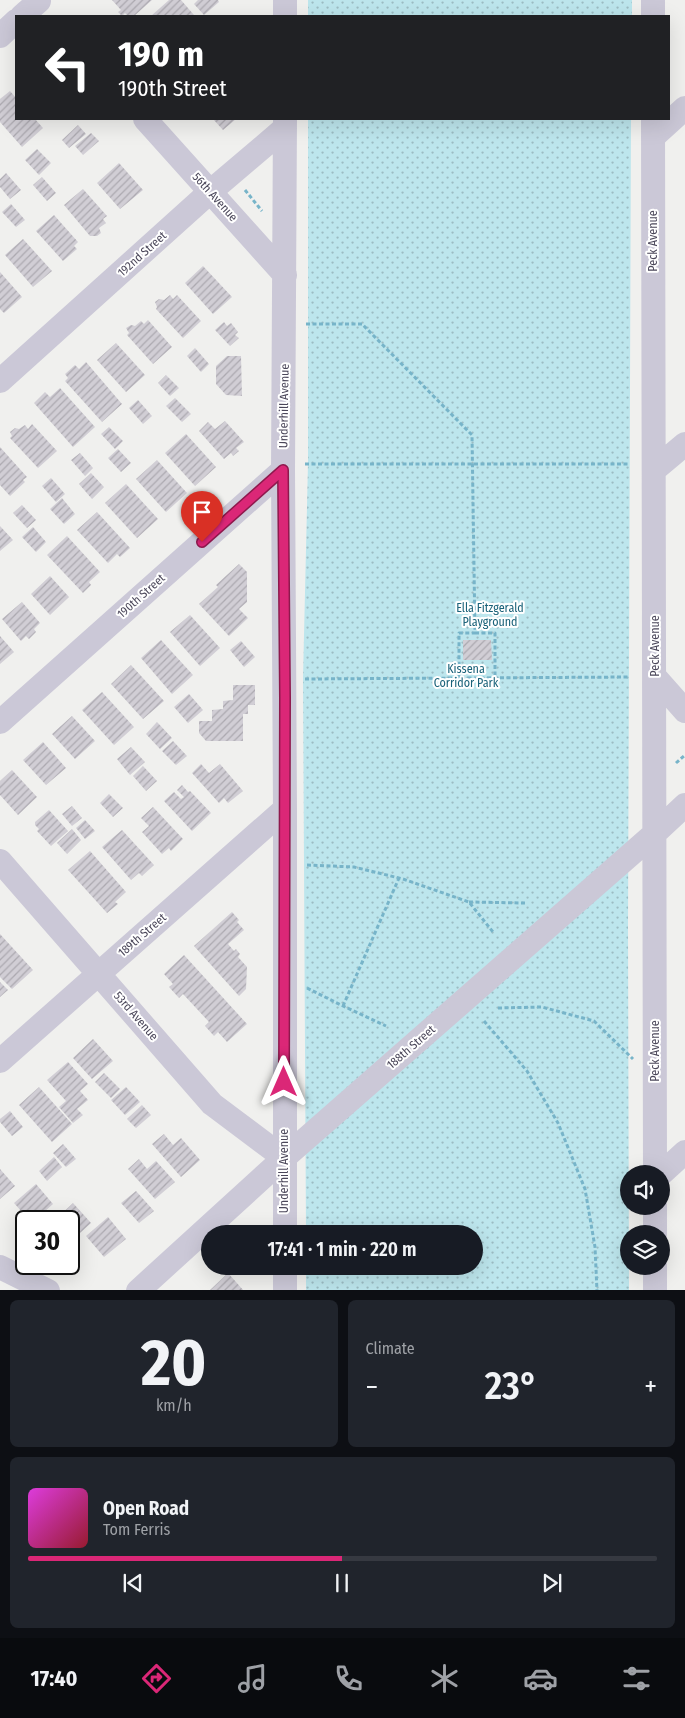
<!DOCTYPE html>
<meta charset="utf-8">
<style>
body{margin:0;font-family:"Fira Sans Condensed",sans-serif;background:#20242c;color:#f1f3f6;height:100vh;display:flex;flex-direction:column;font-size:19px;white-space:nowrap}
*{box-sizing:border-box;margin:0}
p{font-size:16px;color:#9ea1a6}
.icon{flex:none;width:28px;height:28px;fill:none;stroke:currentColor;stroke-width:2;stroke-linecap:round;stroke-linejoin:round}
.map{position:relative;height:1290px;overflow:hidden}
.panel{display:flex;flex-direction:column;gap:10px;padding:10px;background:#0d0f14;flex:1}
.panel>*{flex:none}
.hud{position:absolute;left:15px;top:15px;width:655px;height:105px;border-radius:0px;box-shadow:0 5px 20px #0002;background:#202124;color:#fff;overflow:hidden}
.fabs{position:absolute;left:620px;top:1165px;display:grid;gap:10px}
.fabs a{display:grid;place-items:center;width:50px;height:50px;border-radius:50%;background:#171b24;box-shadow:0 5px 20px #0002;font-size:25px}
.speed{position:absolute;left:15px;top:1210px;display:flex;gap:10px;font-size:25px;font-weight:700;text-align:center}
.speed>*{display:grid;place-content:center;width:65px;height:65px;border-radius:50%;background:#171b24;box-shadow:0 5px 20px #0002;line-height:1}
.speed .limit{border:2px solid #111;border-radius:8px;background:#fff;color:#111}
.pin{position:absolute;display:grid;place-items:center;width:42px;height:42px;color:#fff;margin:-51px -21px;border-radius:50% 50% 50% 0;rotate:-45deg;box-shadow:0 0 5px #0007}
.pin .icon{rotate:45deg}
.me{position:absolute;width:55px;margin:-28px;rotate:0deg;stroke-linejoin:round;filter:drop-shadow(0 0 4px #0008)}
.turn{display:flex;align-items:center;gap:18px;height:105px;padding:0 20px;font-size:22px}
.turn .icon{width:65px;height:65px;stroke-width:2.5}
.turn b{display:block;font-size:35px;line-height:42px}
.big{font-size:38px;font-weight:600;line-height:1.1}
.panel .tile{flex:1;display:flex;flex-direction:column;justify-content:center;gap:8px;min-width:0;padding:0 18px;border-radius:8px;background:#20242c}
.panel .dial{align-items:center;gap:0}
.dial b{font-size:65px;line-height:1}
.song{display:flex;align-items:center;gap:15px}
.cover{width:60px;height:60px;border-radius:8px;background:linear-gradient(135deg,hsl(300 70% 55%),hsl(350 70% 35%))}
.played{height:5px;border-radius:2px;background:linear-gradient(90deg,#db2777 50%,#363941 50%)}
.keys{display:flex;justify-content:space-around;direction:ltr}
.heat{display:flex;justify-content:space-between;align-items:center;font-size:28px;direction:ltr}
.panel .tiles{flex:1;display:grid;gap:10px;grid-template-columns:1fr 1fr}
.tile:last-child{grid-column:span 2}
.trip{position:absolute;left:201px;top:1225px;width:282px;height:50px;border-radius:25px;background:#171b24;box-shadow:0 5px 20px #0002;font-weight:600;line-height:50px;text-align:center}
.tab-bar{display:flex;height:80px;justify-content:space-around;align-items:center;background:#090b0e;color:#9ea1a6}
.tab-bar .icon{width:35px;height:35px}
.tab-bar .on{color:#db2777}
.tab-bar b{font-size:22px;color:#f1f3f6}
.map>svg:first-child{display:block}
</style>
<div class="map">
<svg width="685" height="1291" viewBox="0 0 685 1291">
<defs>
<pattern id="park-dots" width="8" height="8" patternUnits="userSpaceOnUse" patternTransform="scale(1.25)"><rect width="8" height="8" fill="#bde6ed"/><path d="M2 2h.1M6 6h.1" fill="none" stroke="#9cbcc3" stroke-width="1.8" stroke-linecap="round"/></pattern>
<pattern id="building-hatch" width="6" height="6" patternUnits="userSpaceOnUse" patternTransform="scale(1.25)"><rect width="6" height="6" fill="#d1ced5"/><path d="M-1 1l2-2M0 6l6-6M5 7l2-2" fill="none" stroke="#aca9b0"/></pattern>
</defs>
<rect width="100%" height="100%" fill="#f0f0ee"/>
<path fill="url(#park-dots)" d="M308 0H632V16H308Z
M308 119H631L628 926 629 1290H306V1266H475V1234H306L303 679 308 463Z"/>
<path fill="url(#building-hatch)" d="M112 0H152L134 16H128L125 13 122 16 118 12 121 10Z
M169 0H181L194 15 193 16H151Z
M198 0H218L219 2 204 15 194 4Z
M10 91 16 98V119H35L43 128 22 147 0 122V99Z
M213 119H236L223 130Z
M78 125 86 134 69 148 62 140Z
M91 133 99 141 83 155 75 146Z
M37 149 51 163 39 175 25 160Z
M119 163 143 190 120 209 97 183Z
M6 173 21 190 10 199 0 187V179Z
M42 177 56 193 47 201 33 185Z
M83 189 107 216 103 219 106 223 99 228 101 233 97 236H90L64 205Z
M11 204 25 220 16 227 2 212Z
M54 215 78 242 74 246 77 249 63 261 36 231Z
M23 239 52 271 33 287 5 255Z
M203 266 232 297 213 314 185 283Z
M0 272 22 297 4 313 0 309Z
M170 295 173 299 177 295 201 321 183 338 156 309 157 307 155 302 159 299 164 300Z
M148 320 172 347 153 364 127 335 129 333 126 328 131 325 135 326 141 321 144 324Z
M224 322 227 326 231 323 238 332 235 335 239 338 230 346 215 330Z
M116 343 145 375 126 392 97 360Z
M195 348 209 364 201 372 187 356Z
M227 356H241L242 396 226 395 216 384V366Z
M86 362 122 404 102 422 65 381 68 378 65 374 75 365 79 369Z
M166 375 179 388 170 396 158 383Z
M60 388 95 427 73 447 34 403 45 392 50 397Z
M175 398 191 414 182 422 166 406Z
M138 400 152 416 143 424 129 408Z
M225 421 244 442 236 448 239 451 233 456 231 453 224 459 199 431 208 422 215 429Z
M32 424 57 451 38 468 10 438 12 436 10 432 15 428 19 429 25 425 28 429Z
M109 427 123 441 115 449 101 434Z
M186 434 216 467 195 486 165 453Z
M0 447 27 477 23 480 25 482 10 496 0 485Z
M118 449 131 463 121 472 108 458Z
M80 453 93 468 85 476 71 460Z
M157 460 187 493 166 512 136 479Z
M91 473 104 487 92 499 79 484Z
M51 478 65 494 56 502 42 486Z
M126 484 158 519 137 538 105 503Z
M62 498 75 514 64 524 50 509Z
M22 505 36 520 27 528 13 513Z
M97 512 130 548 120 557 117 554 108 563 77 530Z
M0 526 13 540 0 551Z
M33 527 46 542 36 552 22 537Z
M67 536 100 572 89 582 91 585 83 593 47 555Z
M239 564 247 572V602L239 609 248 618 229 636 199 604 218 587 216 585Z
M50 576 69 597 50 615 31 594Z
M22 602 40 623 34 629 36 632 29 639 26 636 21 641 2 619Z
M190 615 220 648 200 666 170 632Z
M0 636 14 652 0 664Z
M161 640 193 675 172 694 141 658Z
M463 640H491L492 660H463Z
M241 641 255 657 244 667 230 650Z
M131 665 164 701 143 719 111 684Z
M233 685H255V705H248V714H243V741H206L199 733V721H212V710L223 709V701L233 700Z
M102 692 134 727 114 745 82 710Z
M189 694 203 710 188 723 174 707Z
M72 716 95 741 75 759 52 734Z
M157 722 172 738 160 749 146 734Z
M173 741 187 756 176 765 162 751Z
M43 742 66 768 46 785 23 760Z
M131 747 145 762 130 775 117 759Z
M201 764 209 773 220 764 243 791 228 803 224 798 219 803 192 773Z
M143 766 157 781 146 791 133 776Z
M12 770 37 797 18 815 0 795V781Z
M182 785 188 792 190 791 211 813 192 831 164 801 174 792 181 799 184 797 177 790Z
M109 794 123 808 113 817 100 803Z
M72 806 82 818 72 826 62 814Z
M153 807 183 839 171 851 169 848 162 854 142 832 149 826 141 818Z
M49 810 68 831 51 846 37 831 39 829 35 825V822Z
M85 820 95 831 85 839 76 828Z
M72 829 81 840 67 854 57 843Z
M122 830 154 865 142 876 139 873 131 880 102 847Z
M90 851 126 892 115 902 118 904 107 913 68 870Z
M232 912 239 920 237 922 244 930 228 944 234 951 236 949 240 954 238 957 247 967 246 989 239 996 194 946Z
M0 934 33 970 12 989 0 977Z
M184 955 247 1024 227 1042 218 1032 214 1036 205 1026 209 1022 183 994 179 998 169 987 173 984 164 974Z
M0 982 8 990 0 997Z
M93 1039 113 1061 92 1079 73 1058Z
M68 1062 88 1084 80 1091 88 1100 77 1109 83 1115 73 1123 59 1107 66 1101 47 1080Z
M104 1073 120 1089 111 1098 95 1082Z
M39 1087 72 1124 52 1142 19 1105Z
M126 1087 140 1102 125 1115 111 1100Z
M142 1105 151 1115 136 1128 127 1119Z
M10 1111 23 1127 12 1136 0 1122V1119Z
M164 1134 173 1145 181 1138 200 1160 181 1177 152 1144Z
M63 1144 76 1159 66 1167 53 1153Z
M54 1157 62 1167 47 1181 39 1171Z
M139 1159 147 1169 156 1161 175 1182 155 1199 128 1169Z
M0 1169 15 1186 0 1199Z
M36 1184 53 1204 34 1221H30L14 1203Z
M136 1191 154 1211 139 1223 121 1203Z
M73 1203 91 1223 70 1242 69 1221H54Z
M108 1217 126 1239 104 1257 86 1236Z
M228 1273 244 1291H209Z"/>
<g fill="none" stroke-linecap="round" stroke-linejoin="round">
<path stroke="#77b4c9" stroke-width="3" stroke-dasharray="4 2.5" stroke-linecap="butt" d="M245 190 262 211
M306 324H362L472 435 475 633H459V678
M305 464H630
M475 633H495V678
M305 679 629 677
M676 763 685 755
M307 865 354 867 403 879 469 902 493 932
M469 902 525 903
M307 988 343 1006 386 1026
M343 1006 399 878
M498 1008 542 1007 594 1021 633 1059
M484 1021 527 1071 558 1123 585 1189 595 1247 597 1291"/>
<path stroke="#cbc8d7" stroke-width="24" d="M22 16 39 1
M285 16V0
M653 16V0
M0 36 16 21
M145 119 285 275
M653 119 655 1174
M653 137 685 108
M0 381 211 191 285 128
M654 470 685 444
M655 677 685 711
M0 722 283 470
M0 861 212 1104 284 1158
M0 1061 285 809
M661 1174 685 1152
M285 1234V809L283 470 285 119
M655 1234V1206
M285 1266V1291
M0 1267 48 1291
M138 1291 284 1158 654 834 685 805
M655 1291V1266"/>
</g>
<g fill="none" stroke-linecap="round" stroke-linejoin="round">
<defs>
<path id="route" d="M202 542 283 470 285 697 284 1082"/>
</defs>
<use href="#route" stroke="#8e194d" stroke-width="12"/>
<use href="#route" stroke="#db2777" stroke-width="9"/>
</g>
<g text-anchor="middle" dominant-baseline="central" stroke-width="4" stroke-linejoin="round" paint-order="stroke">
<g font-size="12" fill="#4b475a" stroke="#fff">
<text transform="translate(215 197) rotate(48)">56th Avenue</text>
<text transform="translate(653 241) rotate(-90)">Peck Avenue</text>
<text transform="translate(142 254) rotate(-42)">192nd Street</text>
<text transform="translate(284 406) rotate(-89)">Underhill Avenue</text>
<text transform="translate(141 596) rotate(-42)">190th Street</text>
<text transform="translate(655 646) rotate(-90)">Peck Avenue</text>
<text transform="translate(142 935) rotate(-41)">189th Street</text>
<text transform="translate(136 1016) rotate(49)">53rd Avenue</text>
<text transform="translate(411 1047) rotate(-41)">188th Street</text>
<text transform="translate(655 1051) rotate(-90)">Peck Avenue</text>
<text transform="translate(284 1171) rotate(-90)">Underhill Avenue</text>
</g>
<g font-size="12" fill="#1a6279" stroke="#fff">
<text x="490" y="608">Ella Fitzgerald<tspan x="490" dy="14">Playground</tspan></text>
<text x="466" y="669">Kissena<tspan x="466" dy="14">Corridor Park</tspan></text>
</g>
</g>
</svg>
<div class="fabs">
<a><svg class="icon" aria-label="sound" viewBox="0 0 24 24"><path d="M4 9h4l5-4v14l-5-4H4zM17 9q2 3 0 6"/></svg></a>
<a><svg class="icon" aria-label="layers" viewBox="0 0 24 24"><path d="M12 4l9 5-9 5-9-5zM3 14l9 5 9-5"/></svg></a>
</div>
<div class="speed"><div class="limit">30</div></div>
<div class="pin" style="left:202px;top:542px;background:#d93025"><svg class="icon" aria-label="arrive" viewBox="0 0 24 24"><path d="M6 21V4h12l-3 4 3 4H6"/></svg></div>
<svg class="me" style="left:284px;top:1082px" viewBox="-20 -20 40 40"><path d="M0-17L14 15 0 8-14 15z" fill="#db2777" stroke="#fff" stroke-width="4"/></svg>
<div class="trip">17:41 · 1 min · 220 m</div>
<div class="hud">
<div class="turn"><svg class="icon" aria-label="left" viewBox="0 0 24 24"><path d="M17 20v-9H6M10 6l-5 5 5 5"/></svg><div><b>190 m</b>190th Street</div></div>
</div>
</div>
<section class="panel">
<div class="tiles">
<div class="tile dial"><b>20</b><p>km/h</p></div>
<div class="tile"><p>Climate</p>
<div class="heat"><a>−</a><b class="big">23°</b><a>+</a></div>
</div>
<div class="tile">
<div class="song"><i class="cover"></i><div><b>Open Road</b><p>Tom Ferris</p></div></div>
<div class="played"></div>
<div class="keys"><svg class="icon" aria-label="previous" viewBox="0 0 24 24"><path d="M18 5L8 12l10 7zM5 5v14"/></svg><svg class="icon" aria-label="pause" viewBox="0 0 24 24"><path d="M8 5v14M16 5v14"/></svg><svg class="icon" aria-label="next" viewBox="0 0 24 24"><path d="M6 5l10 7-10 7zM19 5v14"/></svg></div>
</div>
</div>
</section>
<nav class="tab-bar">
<b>17:40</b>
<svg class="icon on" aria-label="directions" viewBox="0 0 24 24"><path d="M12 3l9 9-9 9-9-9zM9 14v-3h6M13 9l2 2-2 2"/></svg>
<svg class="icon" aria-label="music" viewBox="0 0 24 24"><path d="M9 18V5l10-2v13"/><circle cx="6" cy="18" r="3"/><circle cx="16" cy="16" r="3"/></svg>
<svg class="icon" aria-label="phone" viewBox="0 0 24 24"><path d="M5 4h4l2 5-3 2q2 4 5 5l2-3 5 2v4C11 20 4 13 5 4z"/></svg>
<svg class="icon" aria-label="climate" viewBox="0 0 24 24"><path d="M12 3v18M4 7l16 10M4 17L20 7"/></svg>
<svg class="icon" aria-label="car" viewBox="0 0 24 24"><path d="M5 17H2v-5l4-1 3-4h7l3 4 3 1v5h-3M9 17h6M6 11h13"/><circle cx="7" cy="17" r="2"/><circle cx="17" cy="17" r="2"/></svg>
<svg class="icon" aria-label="filters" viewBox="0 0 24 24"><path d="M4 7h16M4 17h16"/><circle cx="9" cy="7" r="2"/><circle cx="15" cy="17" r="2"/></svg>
</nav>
